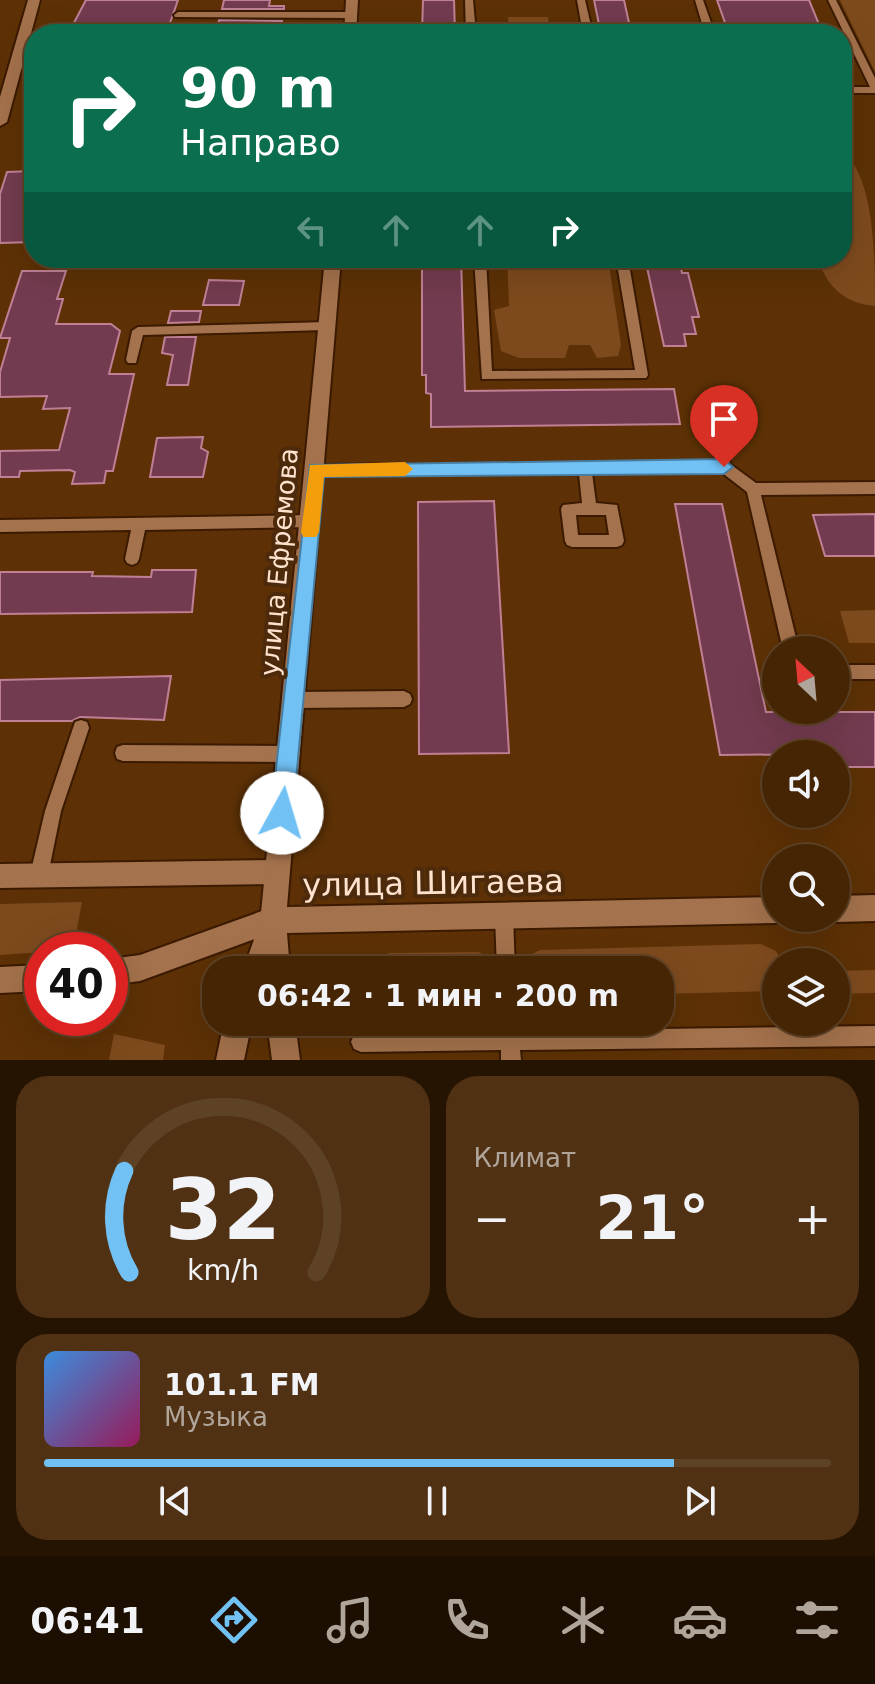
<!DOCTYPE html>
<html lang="ru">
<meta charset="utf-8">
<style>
body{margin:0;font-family:"DejaVu Sans",sans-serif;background:#503113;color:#f1f3f6;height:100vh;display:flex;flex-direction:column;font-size:30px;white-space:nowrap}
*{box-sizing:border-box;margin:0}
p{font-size:26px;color:#b0a59a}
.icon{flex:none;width:44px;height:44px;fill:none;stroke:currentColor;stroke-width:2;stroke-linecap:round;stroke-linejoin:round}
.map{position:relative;height:1060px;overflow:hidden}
.sheet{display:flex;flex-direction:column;gap:16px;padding:16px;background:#261402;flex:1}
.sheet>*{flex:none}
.top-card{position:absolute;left:24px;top:24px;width:828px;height:244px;border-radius:32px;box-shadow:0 8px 32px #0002,0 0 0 2px #5e4226;background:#0b6e4f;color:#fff;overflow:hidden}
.needle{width:52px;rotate:334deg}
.controls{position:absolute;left:762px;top:636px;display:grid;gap:16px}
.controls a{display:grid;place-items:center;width:88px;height:88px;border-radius:50%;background:#462504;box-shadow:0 8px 32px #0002,0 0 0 2px #5e4226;font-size:40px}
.speed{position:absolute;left:24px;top:932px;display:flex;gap:16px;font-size:40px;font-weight:700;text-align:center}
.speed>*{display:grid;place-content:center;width:104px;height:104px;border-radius:50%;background:#462504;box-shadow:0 8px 32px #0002,0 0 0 2px #5e4226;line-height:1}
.speed .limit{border:12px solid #d22;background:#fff;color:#111}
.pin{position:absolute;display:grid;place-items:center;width:68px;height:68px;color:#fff;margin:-82px -34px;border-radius:50% 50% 50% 0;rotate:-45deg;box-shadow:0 0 8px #0007}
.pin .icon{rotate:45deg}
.me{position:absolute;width:88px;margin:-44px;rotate:6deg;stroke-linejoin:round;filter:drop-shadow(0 0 6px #0008)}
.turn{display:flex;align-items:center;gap:28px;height:168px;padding:0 24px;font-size:36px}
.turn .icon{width:104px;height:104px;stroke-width:2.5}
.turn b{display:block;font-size:56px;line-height:68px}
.lanes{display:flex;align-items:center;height:76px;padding:0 24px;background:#0003;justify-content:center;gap:40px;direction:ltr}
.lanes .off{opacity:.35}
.big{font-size:60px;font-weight:700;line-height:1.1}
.sheet .card{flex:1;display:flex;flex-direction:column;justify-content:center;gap:12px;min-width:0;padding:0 28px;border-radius:32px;background:#503113}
.sheet .dial{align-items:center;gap:0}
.dial svg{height:208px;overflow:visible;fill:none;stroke:#5e4226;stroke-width:7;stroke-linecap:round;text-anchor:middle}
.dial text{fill:#f1f3f6;stroke:none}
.song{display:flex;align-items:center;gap:24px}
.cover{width:96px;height:96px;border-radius:12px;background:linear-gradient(135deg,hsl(210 70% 55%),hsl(330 70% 35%))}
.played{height:8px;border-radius:4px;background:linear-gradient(90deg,#71c1f5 80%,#5e4226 80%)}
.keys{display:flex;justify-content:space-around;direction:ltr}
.heat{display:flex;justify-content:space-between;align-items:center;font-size:44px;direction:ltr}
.sheet .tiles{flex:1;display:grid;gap:16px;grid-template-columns:1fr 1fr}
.card:last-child{grid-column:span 2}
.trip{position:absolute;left:202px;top:956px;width:472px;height:80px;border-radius:32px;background:#462504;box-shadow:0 8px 32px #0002,0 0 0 2px #5e4226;font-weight:700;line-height:80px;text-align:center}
.dock{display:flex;height:128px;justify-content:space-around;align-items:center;background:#1c0f02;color:#b0a59a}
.dock .icon{width:56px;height:56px}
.dock .selected{color:#71c1f5}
.dock b{font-size:36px;color:#f1f3f6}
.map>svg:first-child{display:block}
</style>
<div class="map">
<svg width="875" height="1060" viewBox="0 0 875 1060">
<rect width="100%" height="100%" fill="#5d3105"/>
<path fill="#7d4a1d" d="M840 0H875V72Z
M508 17H548L550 34H509Z
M842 152C875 174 875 261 875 306 843 303 828 287 817 258H842Z
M507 258H608L621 345 618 356 597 358 590 345H569L565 358H519L501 351 494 310 509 306Z
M875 610V643H849L840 611Z
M82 902 73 950 0 955V904Z
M761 944 776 951 782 962H776V991L660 994V970H523L526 957 540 950Z
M478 952 488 956 491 970H388V953Z
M875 970V993L836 994V971Z
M114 1034 165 1045 163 1060H109Z"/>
<path fill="#733b4f" stroke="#bf8095" stroke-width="2" d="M86 0H178L170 23H162L158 34H68Z
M224 0H270L269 6H284V9H222Z
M423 0H454L455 34H422Z
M594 0H624L631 32 601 34Z
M717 0H809L823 34H729Z
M219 20 282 21 280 34H216Z
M34 171V242L0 243V194L7 172Z
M426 258H461L465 391 674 389 680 424 431 427V394L426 393V375H422V268H426Z
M645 258H679L682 273H688L699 317H692L696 334H684L686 346H664Z
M22 271H66L57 299H63L56 324H111L120 331 109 374H134L113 471H106L104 483 72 484 75 472 70 470 20 471 19 477H0V451L59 450 70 408 43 409 47 396 0 397V372L10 338H0Z
M209 280 244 281 239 305H203Z
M171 311H201L199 322 168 323Z
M165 337H196L188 385H167L173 355 162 353Z
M203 437 201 448 208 452 203 477H150L157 438Z
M494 501 509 753 419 754 418 502Z
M675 504H722L766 712H875V767H836V754L720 755Z
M875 514V556H825L813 515Z
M152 570H196L192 612 0 614V572H93L92 576 151 577Z
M171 676 164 720 80 717 72 721H0V680Z"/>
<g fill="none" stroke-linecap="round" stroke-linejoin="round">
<defs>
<path id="service" d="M465 0H473L476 34H466Z
M577 0H585L593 34H583Z
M695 0H703L715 34H705Z
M828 0H836L875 78V93H842V87H870Z
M178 12H351L355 15 351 18 175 17 174 15Z
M474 258H486L492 371 635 370 616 258H628L648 375 646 378 482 379Z
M327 322 333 326 327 330 143 335 136 363H128L126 360 132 331 138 327Z
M708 392 714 397 730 464 756 483 875 482V494L761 495 799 650H783L747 492 721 472 592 473 596 503 617 505 624 541 622 545 617 547H572L567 545 565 541 561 509 563 505 582 503 579 474 316 475 311 474 309 470 311 466 316 465 716 462 702 397ZM576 515H606L609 535H578Z
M311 515 316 517 318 521 316 525 311 527 145 530 139 559 137 563 132 565 127 563 125 559 131 530 0 532V520Z
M836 665H875V679H836Z
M404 691 410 694 412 699 410 704 404 707 294 708 288 705 286 700 288 695 294 692Z
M81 720 87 722 89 728 61 811 48 875 45 881 39 884 33 881 30 875 45 811 73 728 75 722Z
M123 745 288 746 294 748 296 754 294 760 288 762 123 761 117 759 115 753 117 747Z
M504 907 510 910 513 916 515 970H497L495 916 498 910Z
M500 1022H518L519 1031 875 1026V1046L520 1050 521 1060H501V1050L361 1052 354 1049 351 1042 354 1035 361 1032 500 1031Z"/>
<path id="minor" d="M28 0H40L7 122 0 126V97Z
M276 860 285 863 288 872 285 881 276 884 0 888V864Z
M273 907 282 911 286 920 282 929 140 981 110 985V959L140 955Z
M42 965V991L0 993V967Z"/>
<path id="tertiary" d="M346 0H358L356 34H344Z
M325 258H341L287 907 776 897V918L785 919 776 923 287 933 290 970H243L260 923Z
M875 895V921L836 922 827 918H836V896Z
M224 1022H252L244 1060H216Z
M267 1022H295L300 1060H272Z"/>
</defs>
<use href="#service" stroke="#3b1a00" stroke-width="4"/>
<use href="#minor" stroke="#3b1a00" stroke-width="4"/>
<use href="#tertiary" stroke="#3b1a00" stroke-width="4"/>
<use href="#service" fill="#a4724c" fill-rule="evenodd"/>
<use href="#minor" fill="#a4724c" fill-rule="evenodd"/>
<use href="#tertiary" fill="#a4724c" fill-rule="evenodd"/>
</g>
<path fill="#71c1f5" stroke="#497d9f" stroke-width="2" d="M724 459 733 467 724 474 324 477 293 813 290 821 282 824 274 821 271 813 310 465Z"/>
<path fill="#f59e0b" d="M405 462 413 469 405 476 324 477 319 532 316 537H303L301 532 310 465Z"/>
<g text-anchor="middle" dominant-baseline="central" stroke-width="8" stroke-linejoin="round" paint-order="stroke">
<g font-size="26" fill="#ffe3ce" stroke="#4c2a0b">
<text transform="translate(279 562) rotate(-85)">улица Ефремова</text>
</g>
<g font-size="32" fill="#ffe3ce" stroke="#4c2a0b">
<text transform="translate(433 883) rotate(-1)">улица Шигаева</text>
</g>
</g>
</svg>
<div class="controls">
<a><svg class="needle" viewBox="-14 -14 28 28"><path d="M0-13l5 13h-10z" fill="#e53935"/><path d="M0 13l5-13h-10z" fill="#b0a59a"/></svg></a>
<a><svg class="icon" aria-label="sound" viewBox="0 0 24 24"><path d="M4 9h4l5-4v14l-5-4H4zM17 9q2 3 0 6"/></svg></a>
<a><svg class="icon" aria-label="search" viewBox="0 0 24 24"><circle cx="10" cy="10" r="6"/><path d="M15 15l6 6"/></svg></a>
<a><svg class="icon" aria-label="layers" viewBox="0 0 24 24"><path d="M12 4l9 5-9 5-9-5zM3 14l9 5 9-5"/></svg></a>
</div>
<div class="speed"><div class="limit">40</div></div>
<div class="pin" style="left:724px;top:467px;background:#d93025"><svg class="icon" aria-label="arrive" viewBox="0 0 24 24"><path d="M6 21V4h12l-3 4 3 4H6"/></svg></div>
<svg class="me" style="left:282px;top:813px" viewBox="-20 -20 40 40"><circle r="19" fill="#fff"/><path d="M0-13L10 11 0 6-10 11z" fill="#71c1f5"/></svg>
<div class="trip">06:42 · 1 мин · 200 m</div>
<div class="top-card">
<div class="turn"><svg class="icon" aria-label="right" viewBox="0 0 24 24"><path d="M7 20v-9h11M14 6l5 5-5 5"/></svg><div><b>90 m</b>Направо</div></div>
<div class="lanes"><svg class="icon off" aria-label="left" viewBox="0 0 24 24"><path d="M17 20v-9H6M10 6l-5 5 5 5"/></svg><svg class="icon off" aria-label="ahead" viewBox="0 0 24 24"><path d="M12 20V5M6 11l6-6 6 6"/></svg><svg class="icon off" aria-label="ahead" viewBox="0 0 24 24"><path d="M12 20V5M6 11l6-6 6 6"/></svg><svg class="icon" aria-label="right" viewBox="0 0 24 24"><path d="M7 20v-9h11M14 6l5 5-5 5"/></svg></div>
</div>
</div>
<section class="sheet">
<div class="tiles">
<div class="card dial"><svg viewBox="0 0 100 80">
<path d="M14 69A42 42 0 1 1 86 69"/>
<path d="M14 69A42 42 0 0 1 12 30" stroke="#71c1f5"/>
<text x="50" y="56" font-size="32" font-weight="700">32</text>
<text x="50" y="72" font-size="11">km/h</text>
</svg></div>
<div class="card"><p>Климат</p>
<div class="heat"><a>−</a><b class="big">21°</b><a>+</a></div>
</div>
<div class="card">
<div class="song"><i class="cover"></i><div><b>101.1 FM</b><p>Музыка</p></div></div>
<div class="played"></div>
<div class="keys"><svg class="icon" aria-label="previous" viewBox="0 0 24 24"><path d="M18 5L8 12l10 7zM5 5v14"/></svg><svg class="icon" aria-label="pause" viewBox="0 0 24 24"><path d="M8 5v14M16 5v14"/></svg><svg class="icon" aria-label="next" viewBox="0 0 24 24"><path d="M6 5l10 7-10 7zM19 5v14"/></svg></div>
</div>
</div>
</section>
<nav class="dock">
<b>06:41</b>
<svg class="icon selected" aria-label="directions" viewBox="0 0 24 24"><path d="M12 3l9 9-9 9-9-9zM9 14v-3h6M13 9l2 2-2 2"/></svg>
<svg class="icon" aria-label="music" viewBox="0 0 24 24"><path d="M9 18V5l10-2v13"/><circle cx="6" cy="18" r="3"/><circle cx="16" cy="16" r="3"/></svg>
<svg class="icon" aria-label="phone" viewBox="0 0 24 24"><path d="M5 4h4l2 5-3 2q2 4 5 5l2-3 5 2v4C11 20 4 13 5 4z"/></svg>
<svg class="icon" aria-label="climate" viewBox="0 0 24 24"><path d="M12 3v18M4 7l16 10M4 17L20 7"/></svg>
<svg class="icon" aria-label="car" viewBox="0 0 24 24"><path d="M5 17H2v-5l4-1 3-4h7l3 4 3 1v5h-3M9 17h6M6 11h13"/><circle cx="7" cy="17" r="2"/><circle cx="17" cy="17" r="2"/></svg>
<svg class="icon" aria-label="filters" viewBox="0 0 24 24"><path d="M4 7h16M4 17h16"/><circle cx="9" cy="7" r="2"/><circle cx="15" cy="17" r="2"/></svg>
</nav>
